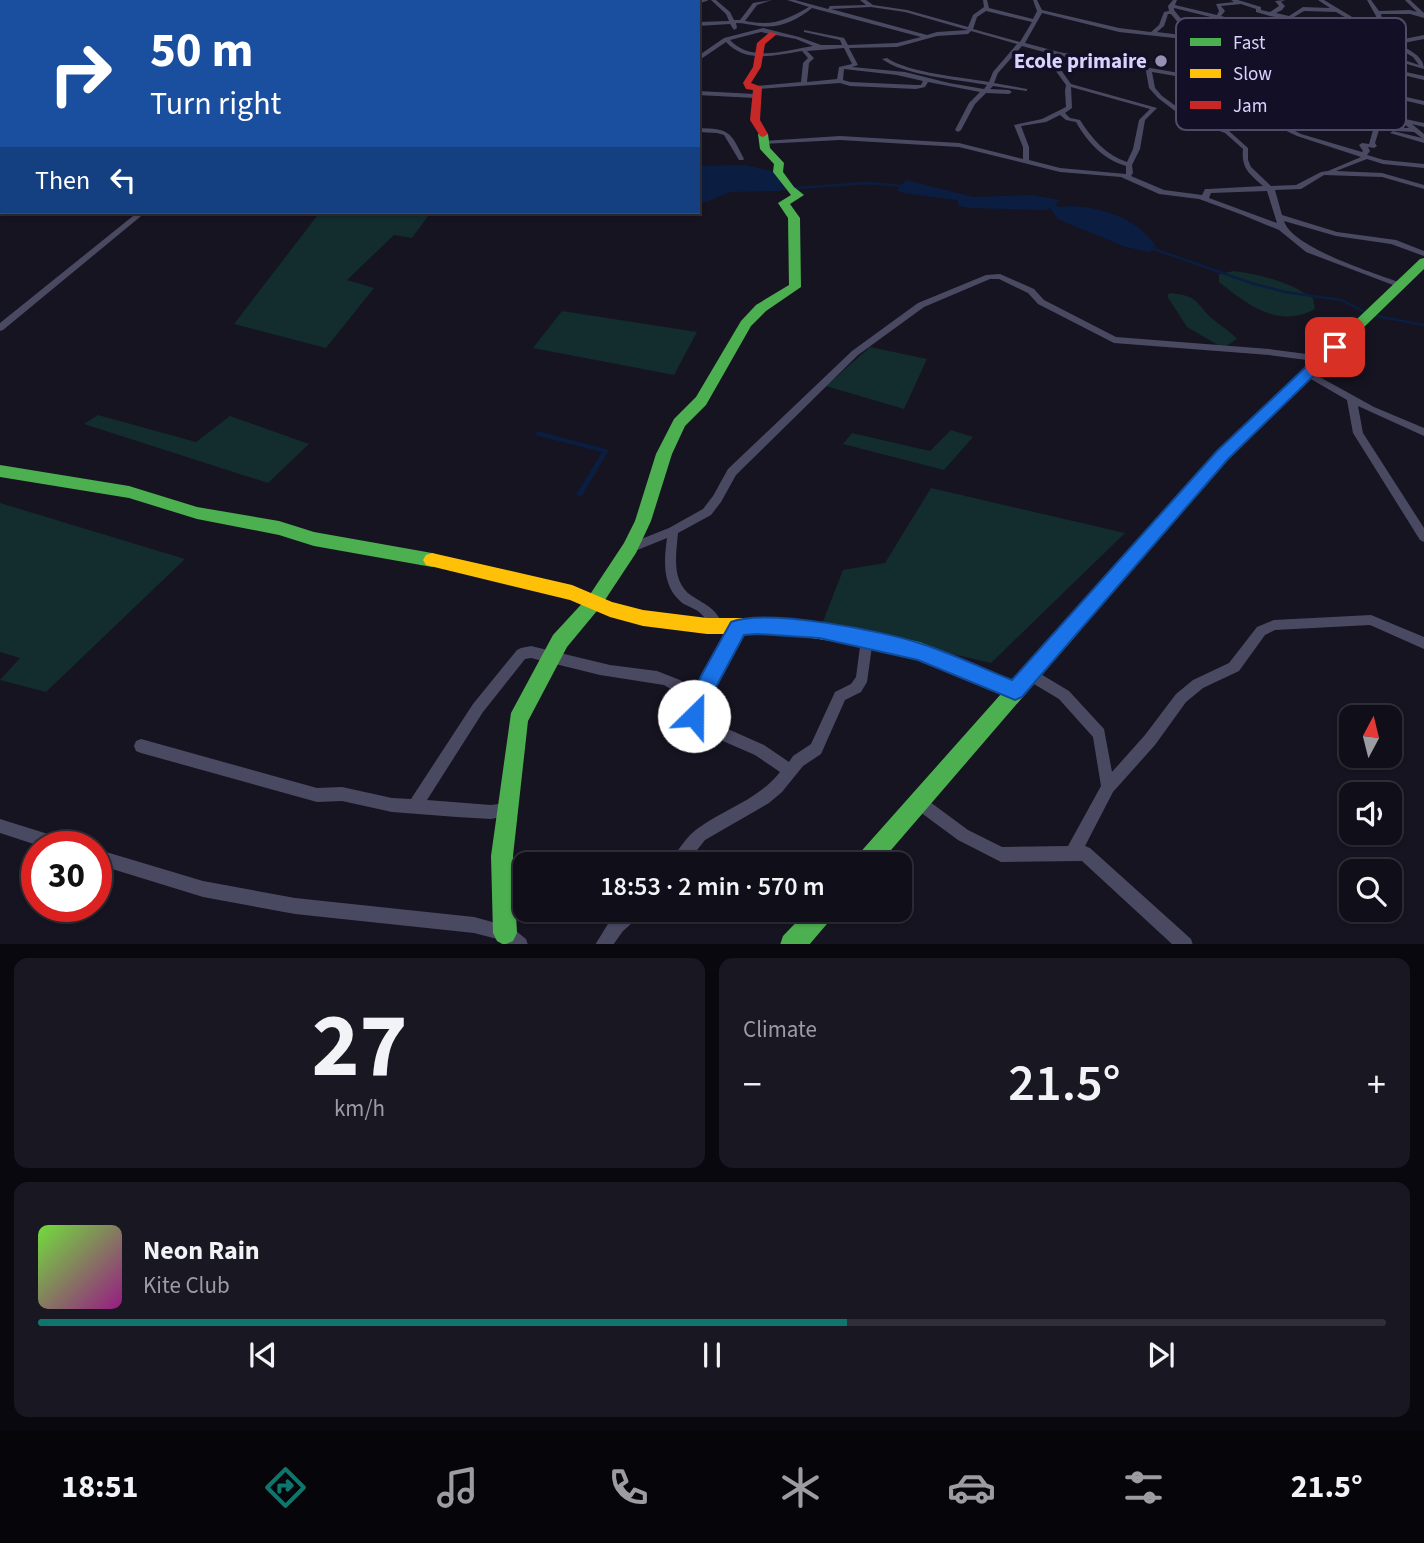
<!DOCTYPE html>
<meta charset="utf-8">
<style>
body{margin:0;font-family:"Source Sans 3",sans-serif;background:#191822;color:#f1f3f6;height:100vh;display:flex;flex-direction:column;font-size:26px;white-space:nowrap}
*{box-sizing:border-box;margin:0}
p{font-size:23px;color:#9c9ca2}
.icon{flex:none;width:38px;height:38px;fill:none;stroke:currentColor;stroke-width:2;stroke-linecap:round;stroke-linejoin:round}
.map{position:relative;height:944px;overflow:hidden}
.details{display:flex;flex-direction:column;gap:14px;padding:14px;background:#09080e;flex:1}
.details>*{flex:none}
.hud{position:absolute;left:0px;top:0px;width:700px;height:214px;box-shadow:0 2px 5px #0004,0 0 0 2px #302f38;background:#1a4fa0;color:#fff;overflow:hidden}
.needle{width:46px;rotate:7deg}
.fabs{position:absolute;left:1339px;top:705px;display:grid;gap:14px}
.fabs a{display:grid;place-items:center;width:63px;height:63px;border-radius:14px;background:#100f19;box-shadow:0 2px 5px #0004,0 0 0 2px #302f38;font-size:35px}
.speed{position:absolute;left:21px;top:831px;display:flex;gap:14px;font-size:35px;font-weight:700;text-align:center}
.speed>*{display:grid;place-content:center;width:91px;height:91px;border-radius:50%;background:#100f19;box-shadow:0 2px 5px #0004,0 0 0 2px #302f38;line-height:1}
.speed .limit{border:10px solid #d22;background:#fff;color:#111}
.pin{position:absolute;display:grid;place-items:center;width:60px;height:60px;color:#fff;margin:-30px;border-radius:14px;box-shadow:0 4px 10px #0006}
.me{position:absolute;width:77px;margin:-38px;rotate:23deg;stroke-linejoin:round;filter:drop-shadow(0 0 5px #0008)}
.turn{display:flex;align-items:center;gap:24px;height:147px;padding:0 35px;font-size:32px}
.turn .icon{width:91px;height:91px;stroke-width:2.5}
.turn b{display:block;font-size:49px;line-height:60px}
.then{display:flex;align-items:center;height:66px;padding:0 35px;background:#0003;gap:14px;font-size:26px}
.big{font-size:52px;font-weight:600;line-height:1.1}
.details .tile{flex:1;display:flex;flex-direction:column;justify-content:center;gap:10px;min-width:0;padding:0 24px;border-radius:14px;background:#191822}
.details .dial{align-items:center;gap:0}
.dial b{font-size:91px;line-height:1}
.song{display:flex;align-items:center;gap:21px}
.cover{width:84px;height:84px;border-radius:10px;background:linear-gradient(135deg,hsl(100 70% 55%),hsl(310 70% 35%))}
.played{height:7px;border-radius:4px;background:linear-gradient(90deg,#0f766e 60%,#302f38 60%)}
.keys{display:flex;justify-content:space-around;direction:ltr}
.heat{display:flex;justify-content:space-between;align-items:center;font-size:38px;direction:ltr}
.details .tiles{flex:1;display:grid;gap:14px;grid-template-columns:1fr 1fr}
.tile:last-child{grid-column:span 2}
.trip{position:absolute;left:513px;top:852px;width:399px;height:70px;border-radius:14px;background:#100f19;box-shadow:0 2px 5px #0004,0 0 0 2px #302f38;font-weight:600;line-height:70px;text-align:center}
.tab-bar{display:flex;height:112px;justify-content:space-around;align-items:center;background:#06060a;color:#9c9ca2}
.tab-bar .icon{width:49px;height:49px}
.tab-bar .selected{color:#0f766e}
.tab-bar b{font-size:32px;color:#f1f3f6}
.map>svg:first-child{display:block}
</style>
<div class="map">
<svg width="1424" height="945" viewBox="0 0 1424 945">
<rect width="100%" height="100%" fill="#161421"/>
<path fill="#132c2d" d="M320 212H431L412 238 394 235 347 280 374 288 326 348 234 324Z
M1234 271C1264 275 1288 282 1313 298L1315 309C1278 329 1248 305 1219 282V274Z
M1170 293C1202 296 1195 305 1215 321 1224 328 1230 331 1237 339L1223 348 1187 327 1167 296Z
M562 311 697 332 674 375 533 348Z
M870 347 927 359 904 409 826 386Z
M98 415 196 442 230 416 309 444 268 483 84 424Z
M951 430 973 437 944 470 843 444 852 433 930 451Z
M931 488 1125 533 991 663 822 624 843 570 885 563Z
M0 503 185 559 46 692 0 680 20 658 0 652Z"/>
<path fill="#0b1e41" d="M745 165 776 172 784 188 780 191 730 192 707 202 698 201V166Z
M906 180 973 197 1032 195 1059 200 1055 205 1060 207C1092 203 1140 218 1156 247L1149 252 1126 247 1079 228 1058 219 1050 208 1045 210 970 208 959 206 957 200 903 193 897 190Z
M538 431 609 450 582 496 576 495 602 452 535 435Z"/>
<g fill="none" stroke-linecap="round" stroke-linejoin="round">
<path stroke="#0b1e41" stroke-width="2.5" d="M781 189 868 183 902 186
M1151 248 1251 283 1285 292 1341 300 1371 315 1424 325"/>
<path fill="#4a4962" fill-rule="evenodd" d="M535 0H540L539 2H534Z
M591 0H595L596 2H591Z
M655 0H659V2H654Z
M702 0H709L698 4 697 2Z
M711 0H716L730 12 734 20H740L753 3 772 0 757 5 745 21C774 26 784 21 809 7L787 0H795L828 9 830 6 866 5 860 0H866L873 5 907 10 968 27 973 15 984 7 983 0H987L989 8 1033 19 1037 11 1033 0H1037L1042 10 1119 28 1151 32 1159 25 1164 12 1169 11 1168 6 1173 0H1177L1175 5 1217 15 1219 11 1216 4 1234 2 1231 0H1238L1261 7V10L1270 12 1279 6 1275 1 1285 0 1281 2 1285 6 1282 10 1276 13 1289 16 1303 7 1330 8 1318 0H1324L1377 32 1379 29 1376 16 1367 0H1371L1379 11 1410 10 1417 12 1405 0H1410L1424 13V18L1410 14H1381L1385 29 1381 34 1394 41 1424 35V39L1398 44C1409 50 1424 56 1424 69L1390 59 1278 33 1285 47 1312 57 1376 68 1379 66 1424 76V80L1399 74 1406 86 1405 87 1365 84 1362 82 1363 81 1399 84 1393 73 1377 69 1374 71 1311 61 1272 60 1358 90 1394 110 1405 119 1424 123V127L1412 124 1424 134V139L1422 138 1424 139V143L1390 133 1393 131 1422 138 1414 132 1379 130 1375 143 1377 146 1374 148 1368 147 1370 151 1367 155 1384 160 1424 164V168L1383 164 1367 159 1336 171 1382 173 1424 185V189L1382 177 1324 175 1301 189 1275 190 1282 215 1337 232 1396 240 1424 251V256L1391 244 1336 236 1284 221C1292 248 1377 274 1404 284V288H1401L1306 252 1279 230 1240 214 1199 199 1159 194 1121 177 1060 172 959 147 840 140 761 144 760 143 763 141 840 136 959 143 1023 159V147L1014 125 1042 119 1066 107 1065 91 1066 85 1050 63 1055 55 1022 46 998 73 994 83 1027 89V91L993 86 990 89 1009 90 1012 92 1009 94 986 93 975 104 961 130 958 132 955 130 969 103 980 92 928 82 925 87 916 89 850 86 840 83 758 89 756 88V86L801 82 803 63 808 58 802 51C776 55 746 64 726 42L698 61V56L724 38 763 28 799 37 821 45H842L840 40 804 32V30L844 38 848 45 897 43 921 37 812 8C798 20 778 29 759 26 751 25 744 23 736 23L737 28 734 30 730 24 698 26V22L729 21 726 14ZM1241 4 1256 9V12L1270 16 1379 37 1413 57 1419 65 1392 56 1221 16 1225 11 1221 6ZM871 7 905 12 968 30 937 32 927 35 831 9ZM1174 8 1227 21 1238 31 1242 37 1222 35 1199 38 1196 37 1174 10ZM986 11 1032 22 1020 42 973 29 977 17ZM1304 11 1336 12 1371 32 1294 17ZM1042 13 1119 32 1193 40 1224 52 1247 57 1241 60 1220 61 1217 63 1242 84 1059 52 1025 43ZM1168 14H1171L1189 36 1157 32 1164 26ZM1234 22 1272 31 1281 49 1301 57 1270 56 1267 58 1259 56 1242 29ZM971 31 1017 44 993 72 989 82C961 77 909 73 887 58L882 59C902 75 960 80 987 85L984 89 949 83 905 72 852 67 858 65 849 48 897 47 937 36 968 34ZM761 32 796 39 813 46C787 50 751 63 730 40ZM1222 39 1244 41 1252 55 1228 50 1205 41ZM844 48 852 64 839 67 837 79 807 82 809 63 814 58 807 51ZM1060 56 1146 71 1149 88 1158 98 1183 117 1225 133 1243 149C1241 169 1250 174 1263 186L1208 189H1205L1202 195 1164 190 1131 176 1133 173 1132 165 1140 149 1145 120 1157 108 1071 84 1056 63ZM1252 58 1279 66 1266 67 1264 70 1239 76 1225 64H1242ZM1282 67 1308 76 1285 92 1251 86 1242 79 1269 72 1270 70 1282 69ZM844 69 897 75 923 81 921 85H916L850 82 843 80ZM1152 72 1281 94 1255 112 1180 109 1162 96 1155 88ZM1313 78 1348 90 1316 91 1305 95 1291 93ZM1071 87 1150 109 1139 120 1133 149 1127 162C1106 155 1092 139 1080 120L1070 118 1065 113 1072 108ZM1355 93 1390 112 1394 116 1312 97 1317 95ZM1287 96 1401 121 1409 128 1374 127 1369 144 1362 143 1359 145 1363 151 1362 152 1301 134 1261 114ZM1184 112 1255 116 1297 136 1361 157 1328 171 1321 172 1296 185 1271 186 1251 167 1248 160V148L1229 131ZM1060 115 1066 120 1076 122C1088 143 1103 159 1126 166V174L1060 168 1029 160V147L1021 126 1046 122ZM1267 191 1277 223 1209 198 1211 193Z
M0 4H2V8H0Z
M1306 31 1377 40 1380 42 1377 44 1304 34Z
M2 48V52L0 53V49Z
M1366 88 1424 101V105L1364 91 1363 90Z
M698 91 755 94 758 96 755 98 698 95Z
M698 128C730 129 730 131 744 159L743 160H739L724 135 717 133 698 132Z
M138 212H146L3 330 0 331V323Z
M1000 274 1034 289 1044 300 1116 337 1269 349 1322 356 1327 359 1322 362 1269 355 1114 343 1038 304 1028 293 999 279H990L924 307 858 355 736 475 721 502 711 515 678 533C676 555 671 582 692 596 708 606 715 608 724 626L722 630 718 631C709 627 707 618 699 612 693 607 685 606 680 601 662 585 664 560 667 538L630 553 626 551 624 548 626 545 669 528 703 509 713 496 728 469 852 351 918 303 986 275Z
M1307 370 1374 407 1424 428V436L1358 406 1363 433 1424 528V542L1420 540 1353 433 1347 400 1304 375 1302 373Z
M1371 615 1424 637V649L1370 625 1275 630 1265 635 1239 671 1203 688 1186 702 1155 745 1113 792 1085 846 1090 848 1191 939 1193 945H1173L1082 861 1001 862 958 840 916 809 914 804 916 799 921 797 926 799 968 830 1002 847 1068 846 1101 786 1093 737 1059 699 1024 678 1023 674 1024 670 1029 668 1034 670 1069 691 1104 729 1112 772 1145 735 1176 694 1193 680 1229 663 1257 627 1274 620Z
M738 623 742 624 744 628 713 685 701 715 703 718 764 745 789 762 793 756 811 744 835 692 851 684 856 677 861 639 863 635 867 633 871 635 873 639 867 682 861 692 845 700 821 754 803 766 782 792 769 803 705 840 686 864H669L672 859C679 849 687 836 697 829 724 809 758 800 780 772L755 755 693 728 687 716 692 705 682 696 664 685 600 675 531 658 525 659 483 712 427 800 491 805 506 803 511 805 513 810 511 815 491 819 457 817 392 812 342 801 317 802 141 753 136 751 134 746 136 741 141 739 317 788 342 787 392 798 411 799 473 704 517 650 521 648 531 646 610 665 657 671 680 680 697 692 703 678 734 624Z
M0 819 67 840 72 842 74 847H43L0 833Z
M96 849 203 881 295 898 474 917 511 927 526 939 528 945H507L501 940 474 933 295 914 203 897 96 864Z
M622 910H642L640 916 623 931 613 945H595L611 919Z"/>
<path fill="#4caf50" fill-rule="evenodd" d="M763 131 768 134 770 148 784 163 783 172 794 187 804 195 790 204 800 218 801 287 766 311 751 326 706 405 685 426 672 454 651 521 636 553 601 606 567 647 528 721 513 856 517 933 513 941 504 945 497 941 493 933 491 856 511 713 553 635 589 596 624 543 635 521 656 454 674 419 696 397 741 321 756 305 789 285 788 218 778 203 791 195 773 172 774 164 760 149 758 134Z
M1424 258V269L1226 461 879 864H854L857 856 1001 694 918 659 844 642 842 636 844 630 851 628 920 642 1013 681 1216 453 1420 259Z
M0 465 129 486 197 507 279 521 314 532 432 553 438 555 441 560 438 565 432 567 314 546 279 535 197 519 129 498 0 477Z
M808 910H836L832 918 809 945H780L783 936Z"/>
<path fill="#ffc107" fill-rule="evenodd" d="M432 553 572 585 612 602 643 610 707 618H786L851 628 858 630 860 636 858 642 851 644 786 634H707L643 626 610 617 570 600 426 565 423 560 426 555Z"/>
<path fill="#c62828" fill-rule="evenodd" d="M770 32 777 34 765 44 761 67 751 83 762 87 760 120 768 134 763 137 760 136 750 120 753 90 746 89 743 83 753 67 757 43Z"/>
</g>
<path fill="#1a73e8" stroke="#114b97" stroke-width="2" d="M1335 343 1340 344V350L1228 459 1022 697 1015 700 918 660 819 638 758 634 744 635 716 687 701 722 694 725 687 722 684 716 701 676 731 622C767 608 884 631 922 644 953 654 982 668 1012 680L1217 451 1330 344Z"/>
<circle fill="#9591b1" stroke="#130f26" stroke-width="2.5" cx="1161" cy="61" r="7"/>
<g text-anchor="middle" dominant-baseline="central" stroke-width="7" stroke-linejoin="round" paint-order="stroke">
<g font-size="21" font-weight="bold" fill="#d9d4ff" stroke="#130f26" text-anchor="end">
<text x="1147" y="61">Ecole primaire</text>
</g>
</g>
<rect x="1176" y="18" width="230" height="112" rx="10" fill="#130f26" stroke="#4e4a67" stroke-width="2"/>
<rect x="1190" y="38" width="31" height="8" fill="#4caf50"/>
<rect x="1190" y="69" width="31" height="9" fill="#ffc107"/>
<rect x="1190" y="101" width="31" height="8" fill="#c62828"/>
<g font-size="19" fill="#d9d4ff">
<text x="1233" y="49">Fast</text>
<text x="1233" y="80">Slow</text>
<text x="1233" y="112">Jam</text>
</g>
</svg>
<div class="fabs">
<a><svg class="needle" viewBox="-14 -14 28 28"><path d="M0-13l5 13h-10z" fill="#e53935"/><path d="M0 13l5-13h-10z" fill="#9c9ca2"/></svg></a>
<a><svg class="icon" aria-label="sound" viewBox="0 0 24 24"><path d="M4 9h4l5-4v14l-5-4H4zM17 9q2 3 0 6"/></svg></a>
<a><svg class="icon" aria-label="search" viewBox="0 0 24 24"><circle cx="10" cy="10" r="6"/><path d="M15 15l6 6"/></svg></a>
</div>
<div class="speed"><div class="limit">30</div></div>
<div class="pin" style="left:1335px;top:347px;background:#d93025"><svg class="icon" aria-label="arrive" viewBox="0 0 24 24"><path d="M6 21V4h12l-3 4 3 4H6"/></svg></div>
<svg class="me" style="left:694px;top:716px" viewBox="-20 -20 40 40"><circle r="19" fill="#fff"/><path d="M0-13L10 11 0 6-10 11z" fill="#1a73e8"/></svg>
<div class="trip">18:53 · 2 min · 570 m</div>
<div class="hud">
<div class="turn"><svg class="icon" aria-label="right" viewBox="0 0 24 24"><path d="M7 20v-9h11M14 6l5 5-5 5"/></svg><div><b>50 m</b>Turn right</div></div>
<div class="then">Then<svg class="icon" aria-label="left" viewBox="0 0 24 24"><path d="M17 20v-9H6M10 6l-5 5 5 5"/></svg></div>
</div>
</div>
<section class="details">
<div class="tiles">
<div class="tile dial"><b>27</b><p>km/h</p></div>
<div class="tile"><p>Climate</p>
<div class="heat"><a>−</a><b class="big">21.5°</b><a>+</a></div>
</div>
<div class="tile">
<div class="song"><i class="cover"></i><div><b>Neon Rain</b><p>Kite Club</p></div></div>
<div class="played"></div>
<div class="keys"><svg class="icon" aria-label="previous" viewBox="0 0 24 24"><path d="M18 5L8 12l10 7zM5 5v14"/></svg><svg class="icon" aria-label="pause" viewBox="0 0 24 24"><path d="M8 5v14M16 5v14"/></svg><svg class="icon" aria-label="next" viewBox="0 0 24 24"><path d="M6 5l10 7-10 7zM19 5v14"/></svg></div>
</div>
</div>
</section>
<nav class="tab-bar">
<b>18:51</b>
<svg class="icon selected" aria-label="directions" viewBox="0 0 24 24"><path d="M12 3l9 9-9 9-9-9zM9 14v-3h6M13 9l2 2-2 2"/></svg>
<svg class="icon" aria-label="music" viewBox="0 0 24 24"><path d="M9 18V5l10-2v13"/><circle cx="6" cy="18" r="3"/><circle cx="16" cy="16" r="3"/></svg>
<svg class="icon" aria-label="phone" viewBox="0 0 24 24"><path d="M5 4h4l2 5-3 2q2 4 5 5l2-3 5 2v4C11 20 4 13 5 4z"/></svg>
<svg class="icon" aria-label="climate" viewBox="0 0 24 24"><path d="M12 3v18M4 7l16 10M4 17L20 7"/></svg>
<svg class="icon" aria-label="car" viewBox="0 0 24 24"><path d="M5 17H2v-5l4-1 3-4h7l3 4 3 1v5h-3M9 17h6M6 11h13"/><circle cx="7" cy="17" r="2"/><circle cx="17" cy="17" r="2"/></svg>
<svg class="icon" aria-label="filters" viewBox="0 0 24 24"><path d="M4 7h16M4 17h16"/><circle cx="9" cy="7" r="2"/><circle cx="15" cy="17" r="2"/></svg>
<b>21.5°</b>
</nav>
